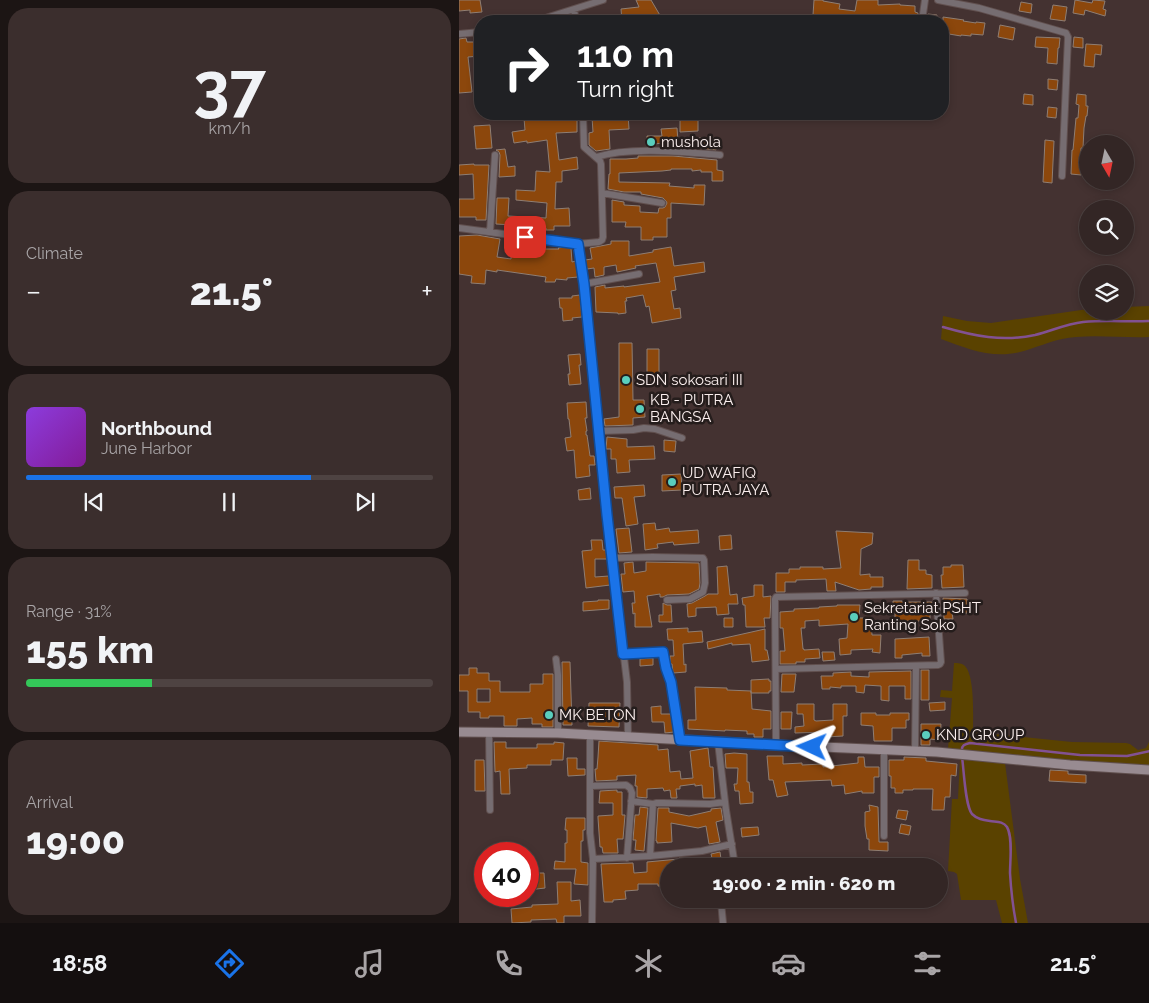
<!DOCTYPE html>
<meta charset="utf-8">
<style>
body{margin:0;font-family:Raleway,sans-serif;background:#3b2e2d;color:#f1f3f6;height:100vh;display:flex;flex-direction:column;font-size:19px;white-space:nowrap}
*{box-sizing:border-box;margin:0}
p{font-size:16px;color:#a9a5a7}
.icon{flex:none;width:28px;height:28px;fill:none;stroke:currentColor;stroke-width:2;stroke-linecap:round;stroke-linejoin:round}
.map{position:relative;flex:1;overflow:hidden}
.details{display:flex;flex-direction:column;gap:8px;padding:8px;background:#1c1514;width:459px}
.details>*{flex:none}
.guide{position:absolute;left:15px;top:15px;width:475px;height:105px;border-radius:20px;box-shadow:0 2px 8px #0003,0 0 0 1px #4e4342;background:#202124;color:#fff;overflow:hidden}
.needle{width:32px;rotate:171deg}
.fabs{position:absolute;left:620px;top:135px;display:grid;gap:10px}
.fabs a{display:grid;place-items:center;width:55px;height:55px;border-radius:50%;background:#332625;box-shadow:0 2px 8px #0003,0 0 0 1px #4e4342;font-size:25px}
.speed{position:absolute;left:15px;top:842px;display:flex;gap:10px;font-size:25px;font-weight:700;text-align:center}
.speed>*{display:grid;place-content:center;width:65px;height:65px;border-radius:50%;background:#332625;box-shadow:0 2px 8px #0003,0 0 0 1px #4e4342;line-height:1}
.speed .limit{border:8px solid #d22;background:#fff;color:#111}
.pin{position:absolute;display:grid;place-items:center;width:42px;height:42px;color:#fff;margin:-21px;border-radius:10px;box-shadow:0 2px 8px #0006}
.me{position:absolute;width:55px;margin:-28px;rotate:272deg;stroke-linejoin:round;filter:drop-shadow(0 0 4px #0008)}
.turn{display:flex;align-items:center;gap:18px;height:105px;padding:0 20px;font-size:22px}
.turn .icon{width:65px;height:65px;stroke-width:2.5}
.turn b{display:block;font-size:35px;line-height:42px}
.big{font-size:38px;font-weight:800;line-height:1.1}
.details .card{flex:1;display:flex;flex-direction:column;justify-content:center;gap:8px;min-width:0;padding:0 18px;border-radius:20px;background:#3b2e2d}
.details .dial{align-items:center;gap:0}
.dial b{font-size:65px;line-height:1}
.song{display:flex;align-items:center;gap:15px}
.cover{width:60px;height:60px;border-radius:8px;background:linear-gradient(135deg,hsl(270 70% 55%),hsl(290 70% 35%))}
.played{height:5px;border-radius:2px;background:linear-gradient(90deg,#1a73e8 70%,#4e4342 70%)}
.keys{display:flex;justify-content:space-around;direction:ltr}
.heat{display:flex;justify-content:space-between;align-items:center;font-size:28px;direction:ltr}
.charge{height:8px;border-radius:4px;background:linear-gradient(90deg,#34c759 31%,#4e4342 0)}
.trip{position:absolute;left:201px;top:858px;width:288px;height:50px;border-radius:25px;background:#332625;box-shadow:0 2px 8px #0003,0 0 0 1px #4e4342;font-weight:800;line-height:50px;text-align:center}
.tabs{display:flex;height:80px;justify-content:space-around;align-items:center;background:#140f0f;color:#a9a5a7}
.tabs .icon{width:35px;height:35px}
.tabs .current{color:#1a73e8}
.tabs b{font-size:22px;color:#f1f3f6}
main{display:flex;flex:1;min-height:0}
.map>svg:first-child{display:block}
</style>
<main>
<section class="details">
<div class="card dial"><b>37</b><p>km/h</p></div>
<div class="card"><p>Climate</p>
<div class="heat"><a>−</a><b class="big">21.5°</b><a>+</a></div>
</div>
<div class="card">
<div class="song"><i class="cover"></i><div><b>Northbound</b><p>June Harbor</p></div></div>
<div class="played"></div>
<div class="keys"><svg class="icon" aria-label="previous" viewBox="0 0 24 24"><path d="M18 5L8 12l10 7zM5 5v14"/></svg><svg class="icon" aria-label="pause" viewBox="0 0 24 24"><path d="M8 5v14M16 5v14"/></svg><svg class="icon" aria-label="next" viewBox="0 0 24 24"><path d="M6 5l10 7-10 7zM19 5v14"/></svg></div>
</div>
<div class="card"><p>Range · 31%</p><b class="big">155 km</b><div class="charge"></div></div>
<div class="card"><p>Arrival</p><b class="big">19:00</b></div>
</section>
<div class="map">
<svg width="691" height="923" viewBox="0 0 691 923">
<rect width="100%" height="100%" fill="#443231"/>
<path fill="#5a4200" d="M690 306V337C666 338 641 335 617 337 598 338 582 346 565 351 535 360 509 349 482 339L484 316 508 321 532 323 629 309V311H666V307Z
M495 663C499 663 503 663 506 666 516 677 514 717 514 732L613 742 667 743 671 744 679 750 687 748 690 742V767L489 749 493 698 481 697 482 690 493 691Z
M501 759 546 763 561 879 569 923H543L537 900H502L498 874 495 872 489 871 493 799H499Z"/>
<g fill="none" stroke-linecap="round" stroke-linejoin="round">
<path stroke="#825192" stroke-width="2.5" d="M484 327C515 336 543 342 576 335 592 331 607 324 624 322 646 320 668 322 691 321
M503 752C502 745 506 744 511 743L621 755 668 756 691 751
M503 757C505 770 506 805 513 814 518 819 524 820 531 821 537 822 544 821 548 827 554 837 551 861 551 873 552 890 554 907 557 923"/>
</g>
<path fill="#8c470c" stroke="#8f7e73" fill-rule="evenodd" d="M0 0H21L23 12 11 13V10L0 11Z
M177 0H192L202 17 198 21H163L162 9 180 7Z
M355 0H364V1L381 4 380 9 396 11 398 0H419V5L441 4V5L456 6V12L459 13 458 21H381L382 19 354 15Z
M616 0 633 3 634 0 646 1 644 9 647 10 646 16 626 10 625 15 614 13Z
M562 2 573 4 572 13 560 11Z
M594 5 608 7 606 21 591 19Z
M469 14 478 15 477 21H468Z
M484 17 505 20 504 21 517 23V22L526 23 524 35 512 34V36L502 35V36L490 34V32L484 31Z
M541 25 556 28 554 40 539 37Z
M577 37 601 38 600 48H599L598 64 588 63 589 48 576 47Z
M615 37 624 38V48L614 47Z
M7 38 8 42H21V56L9 57 13 92 0 93V39Z
M627 44 643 45 642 55 636 54 635 67 625 66Z
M589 79 599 80 598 90 589 89Z
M565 94 574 95V105L564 104Z
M618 94 627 95V106H629L628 116H627L625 128 624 148H622V175L612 174 613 150H614L617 118H619L620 105 617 104Z
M589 107 598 108 597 118 588 117Z
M86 114H100V116H118V132L97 133 100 160 118 157 119 169 103 171V182H97L96 209 110 208 111 226H95V230H87V228L71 227V226L37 224 38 198H50L49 216 87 218 88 203 57 200V190L76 191 77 171 91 172 88 140 68 143V141L55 143 53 132 66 130 65 118 86 115Z
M156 114H169L170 129 150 130 151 149 137 151 130 145V133L134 132 133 117 156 116Z
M221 120H239V131L221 132Z
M31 125 33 148 17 149 15 126Z
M218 128 219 141 188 145V136H203L202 129Z
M239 138H257V150L239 148Z
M586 140 595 141 593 183 584 182Z
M46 149 49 167 56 166V176L40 177 41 155 40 152 37 150Z
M179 156H214L258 160V170L264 171V181H253V172H242V170L233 171V169H212V170L203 171 160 173V182L211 183 210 186 235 188V185H246L245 205 212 203V218H208V237H194V240H182V227H166L167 222H153V200L165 202V205L181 206V212L199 213 200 208H204L206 207 208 203 207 201 204 198 182 194V192H165L149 189 150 174H151V159H167L179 158Z
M15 164V165H30L27 220H17V217H0V199H15L14 174 0 175V165Z
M18 235 41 239 38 257 52 259 54 240 80 244V249H100L99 248 105 247 112 248 113 262 117 261 119 277 108 278V280L97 279 96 282H86L87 277 38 270V272L27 270 26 284 12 283 13 276 0 274V236Z
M152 241H170V256L194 252V250L212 247 215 266 245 262 246 272 215 277 217 290 212 291 215 309 221 308 222 318 193 323 190 306 187 307 184 295 167 298 168 301H166L167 313 159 314V313L137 312 136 287 146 285V288L165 286V287L201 282 197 263 176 266 177 268 158 272 157 265 145 267V275L136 277 135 268 128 269 126 260 133 259 131 248 152 244Z
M121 295 123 317 113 318 114 320 104 321 103 308H101L100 298H113V296Z
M160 343H173L174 400H185L186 417 174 418V425L146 426 145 419 160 417Z
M188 349H200V374H188Z
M121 354 122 365H120L122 384 110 385 109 374H111L109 355Z
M127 402 128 418H126L128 431H127V435H128L131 456H135L136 465H130L131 476 117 478 115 450 108 451 106 438 112 437 110 419H109L108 403Z
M148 437 168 439V447L195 446 196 459 170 460 171 472 158 473 157 459H152V449H147Z
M205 440 217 441 216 452 205 451Z
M222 474 223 490 203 491V475Z
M185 485 186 496 175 497 179 524 167 526 163 498H156L155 487Z
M131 488 132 499 120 500 119 490Z
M196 523 197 530 210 528 211 532 239 530 240 543 215 545 214 542 198 544 199 548 186 550 184 524Z
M170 528 173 552 160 553 157 529Z
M377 531 414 533 413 544 402 549 401 575 411 574V577H424V587H412V589L400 590 376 582 377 591H368L367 579 337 580V582H326V592H317V573H330V569H341V567H364V569L382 568Z
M272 535 273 549 261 550 260 536Z
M132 540H143L144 550H147L148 559H136V577L150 576 151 585 127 588 123 551 133 550Z
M449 560H460V570H467V574L473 575V588L448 589Z
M174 562 175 573 187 571V562L240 563 241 583 240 589 230 594 208 595 204 597H201V594L188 596 193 627H176V613L174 614 173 603H176L175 591 164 592 162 574H166L165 563Z
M492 565H504L505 587 483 588 482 575H484V567H492Z
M268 566 271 595 278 594 279 604H269L270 614 258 615 257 607 237 608V616L229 617 228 604 233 603 246 596 249 594H259L258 567Z
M295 585H304V597L312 596 311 618H305L306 627H287L286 605H284L283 598 295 596Z
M484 598 508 599V613H493L494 619H485Z
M139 600H150V609L124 611V602L139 601Z
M434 601H443V602H473V610H471V621H444V625H436V612H434Z
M204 603 208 605H212L213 622H200V615H204Z
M378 605H401L400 618H412L413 635H422L421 653 413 652 414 649 392 650V654L381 655 380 639 388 638 389 624 360 626V620L346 621V628H342L344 649H345V650L360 649 361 658 346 659V662H337V664H321V651H326L324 628H321V612L335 611V609L360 608V607L378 606Z
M265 618H274V627H265Z
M229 628V632L243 631 244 642 224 644 225 665 227 664V672L214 673 213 664H211V656H215L214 640H209L208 629Z
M306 629V650H308L310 660 293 662 291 644 273 645V643L249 649 248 642Z
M470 637 471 656H463V653L443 655V658H436V639Z
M363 652H375L376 660 364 661Z
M194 658V665L181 666V659Z
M103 662H111L113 725H104Z
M10 668H18V673H30V681H41V692H71V684H84V674H94V727H83V724H73V718L58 719V726H45V716H30V718H21V712H9V691H0V675H10ZM18 689H31V702H18Z
M462 670H470V700H462Z
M452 671V699H446V686H430V701L422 700V686L406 685 405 693 397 692V686H382V688L371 687V689H363L362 676H374V673L392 672V676L410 677V672Z
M323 674H337L335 692H322Z
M310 679V681H312V691H310V693H292V680Z
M236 687 268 688V690L292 691 293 709 312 711V729H304V737H295V734H288V731L266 730V731L229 729V720H237Z
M486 702V710L471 711 470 703Z
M130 703H161L160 727 129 726Z
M338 704H355V720L357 721 374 720V704H388V716H384V736L367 737V732L336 733V727L345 726 344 714H338Z
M202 706V714H212L215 732 206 733 205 722H193L192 707Z
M322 712H333L332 729H322Z
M402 713H417V715H431V713H450V720H447V728H433V741H415L414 726 402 725Z
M462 724H482L481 740 471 739V745H462Z
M140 741 199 745V750L209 749 211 772 221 771 222 779 234 778 231 751 249 748 251 767H254L256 798H244L243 785 236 786V784L221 786V789H217L218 798H212L211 790 205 791 204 788 188 789V798L178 797V786H176L177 775 158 776V780L137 781 136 769H138L139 757Z
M35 742H47V748H78V744H95V742L105 743 104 760H92V765H68V768L50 769 51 794H42L41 771 36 772Z
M275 753 288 754V782H290L291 792H294V803L281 804 280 791H276L275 784H278L279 768H267L266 754Z
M308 756H324V764L343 763V765L364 764V767L399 763V757H405L406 767H420V777H415V793H403V791L386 794 385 785 373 786 372 780 326 782 329 795 318 797 314 780H310Z
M445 757 467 758V761L498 764 497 776 492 775 491 797H486L485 810H473L474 789H454V790H444V793H436V788H432V776H430V760H445Z
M108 758H118V769H126V775L109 776Z
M16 760H25L26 791H16Z
M591 770 609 771V774L627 775V783L590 781Z
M158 790V792H163V815H166L164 839H158L159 853H144L143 847H141L139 818V816L154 815V803H140L141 791Z
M410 805 419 807 420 842H429V851L410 850V839H408L406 826V812L411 811Z
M181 807 189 808 185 851 176 850 177 840H174L176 815H180Z
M199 808H210V812L230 816 252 811V809L262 808 264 820 257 822 261 842 250 844 247 826 239 828 212 823 213 842 198 843V841H197Z
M439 810 449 811 447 820 437 818Z
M107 818H126V830H124V841H122V862L129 863V885L115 884 117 869H95L96 861 106 862V843H108V830H106Z
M442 824 452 826 450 835 440 833Z
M299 827 300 835 283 837 282 828Z
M261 852 263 866H210V869H206V886H199V884H179V890L166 891 167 899 154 900V902H145L142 864 174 863 175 873 188 872V862L220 859V858H227V860H239L253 858 252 854Z
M77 873H85L86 888 69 890V875H77Z
M98 882H112V901L121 900 122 916H105V923H98L97 919 72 920V922L53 923 52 909 73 907V905L99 904Z
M246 899H258L257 904 247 905Z"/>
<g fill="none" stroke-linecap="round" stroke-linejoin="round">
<defs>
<path id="street" d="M479 0 520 8 607 33 609 37 603 176
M115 10 117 21
M77 21 144 0
M463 21 466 0
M0 34 21 32
M137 157C172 146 224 152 261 155
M143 193 203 203
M0 228 119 244 140 242 143 240 144 237 142 164 141 161 125 147 124 114
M31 232 36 155
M119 244 125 284 148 515 168 682 169 737
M125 284 180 274
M140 431 174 430 185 428 196 429 223 438
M154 558 193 557 244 558 245 560 246 583 244 592 231 599 208 600
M164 654 204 653 207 668 212 682 221 740
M97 659 99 675V733
M317 669 479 665 481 664 482 662 477 593
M30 732 31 810
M131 735V833L134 859 133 923
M259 742 267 810 276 866
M317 745 316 599 317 597 506 593
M456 751 457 666
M131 786 167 785 171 788 173 793 168 858
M172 801 194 804
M425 836V750
M191 856 243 851 273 844
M134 859 191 856 194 804 197 803H204L251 804 266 802
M264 923 262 901 265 899"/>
<path id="secondary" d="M0 732 99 733 317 745 478 752 611 765 691 770"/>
</defs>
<use href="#street" stroke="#61504f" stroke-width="8"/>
<use href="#secondary" stroke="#61504f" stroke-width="11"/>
<use href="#street" stroke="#766d71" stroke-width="6"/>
<use href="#secondary" stroke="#988b91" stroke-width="9"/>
</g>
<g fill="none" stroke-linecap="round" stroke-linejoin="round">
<defs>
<path id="route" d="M66 237 119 244 125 284 148 515 164 654 204 652 207 668 212 682 221 740 353 747"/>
</defs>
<use href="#route" stroke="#114b97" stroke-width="12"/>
<use href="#route" stroke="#1a73e8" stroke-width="9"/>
</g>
<g fill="#5acebd" stroke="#251d1c" stroke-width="2">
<circle cx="192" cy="142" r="5"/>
<circle cx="167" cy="380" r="5"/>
<circle cx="181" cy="409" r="5"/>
<circle cx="213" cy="482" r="5"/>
<circle cx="395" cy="617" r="5"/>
<circle cx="90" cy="715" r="5"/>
<circle cx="467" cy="735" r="5"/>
</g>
<g text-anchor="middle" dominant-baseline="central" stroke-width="5" stroke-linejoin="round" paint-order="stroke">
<g font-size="15" fill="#fbefee" stroke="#251d1c" text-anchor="start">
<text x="202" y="142">mushola</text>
<text x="177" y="380">SDN sokosari III</text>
<text x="191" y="400">KB - PUTRA<tspan x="191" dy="17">BANGSA</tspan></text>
<text x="223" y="473">UD WAFIQ<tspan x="223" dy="17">PUTRA JAYA</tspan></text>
<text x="405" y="608">Sekretariat PSHT<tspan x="405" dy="17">Ranting Soko</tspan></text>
<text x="100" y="715">MK BETON</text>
<text x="477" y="735">KND GROUP</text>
</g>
</g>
</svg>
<div class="fabs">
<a><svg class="needle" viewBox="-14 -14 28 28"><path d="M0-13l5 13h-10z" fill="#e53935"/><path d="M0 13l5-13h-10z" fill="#a9a5a7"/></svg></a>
<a><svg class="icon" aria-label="search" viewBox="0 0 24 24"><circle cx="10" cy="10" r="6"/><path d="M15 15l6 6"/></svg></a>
<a><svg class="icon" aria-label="layers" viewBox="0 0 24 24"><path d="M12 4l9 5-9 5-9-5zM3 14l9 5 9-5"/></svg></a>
</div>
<div class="speed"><div class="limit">40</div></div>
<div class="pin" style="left:66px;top:237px;background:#d93025"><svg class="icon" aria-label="arrive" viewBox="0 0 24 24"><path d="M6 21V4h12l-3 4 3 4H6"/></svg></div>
<svg class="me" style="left:353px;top:747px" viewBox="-20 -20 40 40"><path d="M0-17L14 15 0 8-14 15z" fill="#1a73e8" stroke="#fff" stroke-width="4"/></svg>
<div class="trip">19:00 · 2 min · 620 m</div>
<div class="guide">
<div class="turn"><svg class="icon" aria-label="right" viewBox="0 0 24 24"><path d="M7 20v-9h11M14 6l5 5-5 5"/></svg><div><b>110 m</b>Turn right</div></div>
</div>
</div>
</main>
<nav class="tabs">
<b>18:58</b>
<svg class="icon current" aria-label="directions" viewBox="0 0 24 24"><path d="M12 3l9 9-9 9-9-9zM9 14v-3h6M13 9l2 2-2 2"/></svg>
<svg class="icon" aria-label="music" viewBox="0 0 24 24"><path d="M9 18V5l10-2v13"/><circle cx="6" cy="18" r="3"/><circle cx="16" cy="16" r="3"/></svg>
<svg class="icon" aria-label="phone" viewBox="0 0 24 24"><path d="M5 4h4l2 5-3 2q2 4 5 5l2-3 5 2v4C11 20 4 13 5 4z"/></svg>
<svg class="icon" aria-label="climate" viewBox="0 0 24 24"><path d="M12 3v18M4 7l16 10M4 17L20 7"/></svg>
<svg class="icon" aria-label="car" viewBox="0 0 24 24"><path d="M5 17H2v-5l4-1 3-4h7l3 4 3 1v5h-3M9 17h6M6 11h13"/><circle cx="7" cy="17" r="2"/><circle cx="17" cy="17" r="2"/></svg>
<svg class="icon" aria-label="filters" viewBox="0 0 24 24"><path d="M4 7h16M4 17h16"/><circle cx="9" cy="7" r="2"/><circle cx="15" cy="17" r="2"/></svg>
<b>21.5°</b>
</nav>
